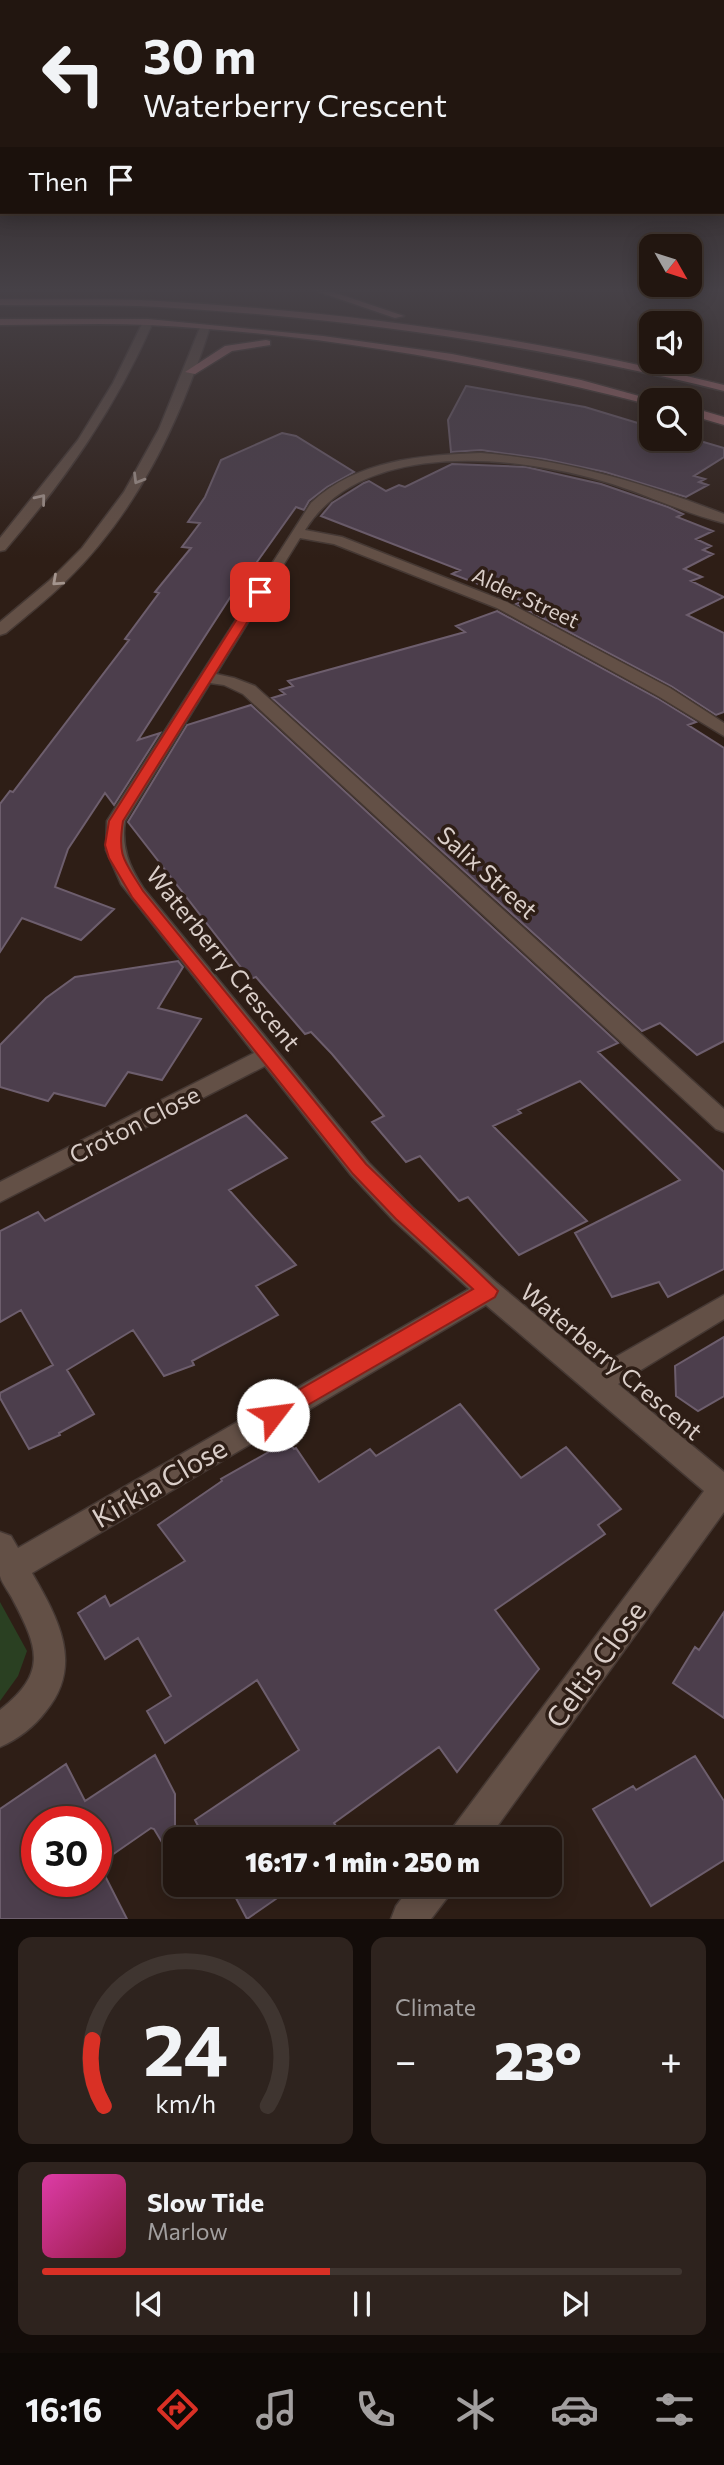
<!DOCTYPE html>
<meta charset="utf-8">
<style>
body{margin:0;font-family:Commissioner,sans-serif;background:#2e231e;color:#f1f3f6;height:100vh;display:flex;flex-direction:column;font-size:26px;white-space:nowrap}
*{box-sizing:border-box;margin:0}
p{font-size:23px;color:#a29f9f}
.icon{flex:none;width:38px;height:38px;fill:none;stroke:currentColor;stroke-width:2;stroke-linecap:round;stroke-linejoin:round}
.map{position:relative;height:1919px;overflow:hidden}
.details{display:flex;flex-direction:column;gap:18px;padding:18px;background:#130c09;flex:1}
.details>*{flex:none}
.banner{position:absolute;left:0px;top:0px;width:724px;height:214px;box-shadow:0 4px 18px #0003,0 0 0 2px #3f3530;background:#221610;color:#f1f3f6;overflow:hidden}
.needle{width:46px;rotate:129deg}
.tools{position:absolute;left:639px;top:234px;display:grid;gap:14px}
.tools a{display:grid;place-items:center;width:63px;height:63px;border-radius:14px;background:#221610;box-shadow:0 4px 18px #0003,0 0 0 2px #3f3530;font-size:35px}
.speed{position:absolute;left:21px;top:1806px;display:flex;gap:14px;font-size:35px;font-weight:700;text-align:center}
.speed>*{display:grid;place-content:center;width:91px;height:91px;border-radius:50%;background:#221610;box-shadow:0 4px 18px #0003,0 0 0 2px #3f3530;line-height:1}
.speed .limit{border:10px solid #d22;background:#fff;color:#111}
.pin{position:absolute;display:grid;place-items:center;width:60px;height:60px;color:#fff;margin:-30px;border-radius:14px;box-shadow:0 4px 10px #0006}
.me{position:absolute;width:77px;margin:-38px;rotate:60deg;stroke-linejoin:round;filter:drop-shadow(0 0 5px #0008)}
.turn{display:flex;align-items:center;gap:24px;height:147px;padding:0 28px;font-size:32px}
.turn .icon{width:91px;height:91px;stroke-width:2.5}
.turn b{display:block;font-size:49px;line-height:60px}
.then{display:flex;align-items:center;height:66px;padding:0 28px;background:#0003;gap:14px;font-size:26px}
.big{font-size:52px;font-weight:800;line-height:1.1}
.details .widget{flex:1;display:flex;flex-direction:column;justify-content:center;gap:10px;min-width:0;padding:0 24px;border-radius:14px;background:#2e231e}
.details .dial{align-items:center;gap:0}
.dial svg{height:182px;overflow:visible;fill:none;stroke:#3f3530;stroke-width:7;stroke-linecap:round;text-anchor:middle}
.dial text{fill:#f1f3f6;stroke:none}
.song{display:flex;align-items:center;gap:21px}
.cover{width:84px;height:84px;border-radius:10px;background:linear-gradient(135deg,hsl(320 70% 55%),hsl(340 70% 35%))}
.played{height:7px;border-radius:4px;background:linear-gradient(90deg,#d93025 45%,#3f3530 45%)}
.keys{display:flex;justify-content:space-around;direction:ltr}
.heat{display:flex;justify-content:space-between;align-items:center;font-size:38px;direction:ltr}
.details .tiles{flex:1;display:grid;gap:18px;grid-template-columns:1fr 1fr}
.widget:last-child{grid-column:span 2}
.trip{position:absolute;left:163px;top:1827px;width:399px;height:70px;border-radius:14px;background:#221610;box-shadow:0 4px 18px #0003,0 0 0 2px #3f3530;font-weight:800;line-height:70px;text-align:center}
.dock{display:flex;height:112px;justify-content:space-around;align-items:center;background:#0e0906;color:#a29f9f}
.dock .icon{width:49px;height:49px}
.dock .selected{color:#d93025}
.dock b{font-size:32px;color:#f1f3f6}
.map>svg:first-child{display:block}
</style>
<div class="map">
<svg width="724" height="1919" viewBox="0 0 724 1919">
<rect width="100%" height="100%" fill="#2e1e16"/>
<path fill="#2a4022" d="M0 1602 27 1651 18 1676 0 1701Z"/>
<path fill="#4c3e4c" stroke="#6d5e6d" stroke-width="2" fill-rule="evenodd" d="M466 386 585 407 651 427V439L690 438 724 448V457L694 476 705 479 699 482 708 485 686 497 605 472 544 459 481 450 451 452 448 420Z
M282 433 296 436 354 472 327 487 309 501 304 510 296 507 247 576H244L138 740 160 733 114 805 105 793 68 849 55 887 114 909 81 940 22 918 0 952V804L10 791 13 792 129 640 125 639 159 593 155 592 191 548 182 547 200 523 188 522 205 497 221 460Z
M452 464 526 467 601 484 668 507 683 514 677 517 713 531 696 539 711 546 703 550 713 554 684 569 702 577 691 581 724 597 687 615 724 633V712L716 715 671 686 516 604 523 601 452 574 460 570 321 516 332 503 364 483 369 481 386 491 399 485 405 487Z
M497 611 657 698 696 722 688 725 724 748V1041L697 1055 660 1023 642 1031 272 698 285 694 280 690 293 686 288 681 465 632 456 626Z
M251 705 618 1043 598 1052 724 1172V1269L668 1297 659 1282 612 1297 575 1233 680 1180 580 1081 518 1110 521 1113 493 1126 587 1221 519 1255 468 1197 459 1201 420 1156 406 1162 372 1122 384 1116 332 1054 311 1032 305 1034 256 977 250 979 128 822 187 725Z
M178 961 183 967 158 1008 201 1019 162 1080 128 1072 105 1106 54 1093 48 1101 0 1087V1045L46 998 75 977Z
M246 1115 287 1158 229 1190 296 1265 256 1286 278 1315 192 1361 194 1365 164 1376 133 1330 67 1370 94 1414 59 1433 60 1435 29 1449 0 1398V1393L53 1365 21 1310 0 1322V1231L38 1212 45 1221Z
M724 1337V1396L698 1411 676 1396 675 1366Z
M460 1404 521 1478 566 1447 621 1509 598 1525 605 1534 495 1610 539 1669 457 1772 439 1747 334 1823 344 1839H205L195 1820 299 1750 257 1680 165 1743 147 1711 171 1696 138 1638 105 1659 78 1613 105 1596 110 1606 185 1561 158 1525 222 1481 221 1479 288 1441 294 1449 296 1448 319 1482 370 1449 376 1456Z
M724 1612V1718L673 1683 695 1647 699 1650Z
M155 1755 175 1794V1864L154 1829 151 1828 99 1864 127 1919H0V1809L66 1764 85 1801ZM37 1822H96V1881H37Z
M695 1756 724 1801V1860L651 1906 593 1809 633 1786 636 1790Z
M229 1885H296L247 1919Z"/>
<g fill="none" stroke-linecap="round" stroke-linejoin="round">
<defs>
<path id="minor" d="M144 320 153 322C116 407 65 480 5 550L0 551V538L78 440 113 383Z
M201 325 210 327C180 421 138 511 66 581 47 600 26 616 6 633L0 635V622L49 581 82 548 124 492 159 429Z
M481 453C566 460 644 483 724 514V523C683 513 644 493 602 481 514 455 362 439 305 530L342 537 507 602 670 688 724 723V736L658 696 497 608 334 544 300 538 216 674 234 678 255 686 724 1109V1132L716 1129 243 694 224 685 210 683 125 821C121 847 129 867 144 889L369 1163 412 1207 497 1283 598 1367 724 1295V1319L618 1384 724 1472V1512L488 1839H449L454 1826 704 1491 486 1305 32 1573C58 1618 84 1665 46 1711 34 1727 18 1739 0 1747V1710C47 1673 39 1649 13 1600 10 1593 2 1584 0 1576 0 1563 0 1545 0 1532L11 1536 18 1548 469 1289 394 1221 351 1175 265 1066 0 1202V1182L254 1053 121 884 106 850 107 821 311 503C357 460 421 455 481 453Z
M412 1885H452L447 1898 431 1919H391L396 1906Z"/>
<path id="major" d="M313 290H327L404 316 395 318Z
M0 299C53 300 106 298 159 301 350 312 538 338 724 385V391C538 345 350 318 159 307 106 304 53 306 0 305Z
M0 319H148L323 336 452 354 581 380 657 401H651V405C487 363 318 334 149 325 99 323 49 325 0 325Z
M266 340 270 341V345L232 351 195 374 185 372 225 346Z
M690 407 724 417V425L690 415Z"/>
</defs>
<use href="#minor" stroke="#453833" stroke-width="3"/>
<use href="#major" stroke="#453833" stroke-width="3"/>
<use href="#minor" fill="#635046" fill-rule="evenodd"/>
<use href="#major" fill="#a2696c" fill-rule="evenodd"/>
</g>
<defs><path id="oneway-chevron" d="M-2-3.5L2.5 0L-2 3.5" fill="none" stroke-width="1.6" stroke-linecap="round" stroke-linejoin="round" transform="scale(1.75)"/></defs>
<g stroke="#a4958e">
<use href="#oneway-chevron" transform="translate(138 479) rotate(121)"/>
<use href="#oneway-chevron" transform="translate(41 499) rotate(-51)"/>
<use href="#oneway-chevron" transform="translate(57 581) rotate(138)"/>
</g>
<linearGradient id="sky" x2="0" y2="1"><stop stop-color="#19100c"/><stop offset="0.52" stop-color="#464147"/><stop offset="1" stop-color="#464147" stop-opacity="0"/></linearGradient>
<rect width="724" height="558" fill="url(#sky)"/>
<path fill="#d93025" stroke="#8d1f18" stroke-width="2" d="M256 589 266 592 123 821C117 858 125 861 143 891L366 1164 498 1291 495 1297 273 1425 266 1422 263 1415 266 1409 473 1289 396 1219 353 1174 132 897 109 858 105 845 109 821Z"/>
<g text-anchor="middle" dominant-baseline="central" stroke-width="7" stroke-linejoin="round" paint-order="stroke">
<g font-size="21" fill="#dacec9" stroke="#2e1e16">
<text transform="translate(526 597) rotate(25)">Alder Street</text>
</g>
<g font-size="24" fill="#dacec9" stroke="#2e1e16">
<text transform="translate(488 872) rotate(42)">Salix Street</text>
<text transform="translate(224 958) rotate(51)">Waterberry Crescent</text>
<text transform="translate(134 1124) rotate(-27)">Croton Close</text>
<text transform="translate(612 1361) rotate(40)">Waterberry Crescent</text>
</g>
<g font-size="28" fill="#dacec9" stroke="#2e1e16">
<text transform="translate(159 1482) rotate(-30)">Kirkia Close</text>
<text transform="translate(595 1664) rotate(-54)">Celtis Close</text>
</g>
</g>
</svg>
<div class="tools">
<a><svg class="needle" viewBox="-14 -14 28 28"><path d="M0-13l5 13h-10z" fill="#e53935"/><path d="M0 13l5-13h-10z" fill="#a29f9f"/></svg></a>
<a><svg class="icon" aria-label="sound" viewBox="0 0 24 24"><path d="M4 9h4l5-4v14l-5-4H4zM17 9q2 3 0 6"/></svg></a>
<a><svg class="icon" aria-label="search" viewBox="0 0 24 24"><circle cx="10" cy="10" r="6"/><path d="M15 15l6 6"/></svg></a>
</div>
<div class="speed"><div class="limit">30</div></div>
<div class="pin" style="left:260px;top:592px;background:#d93025"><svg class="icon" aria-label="arrive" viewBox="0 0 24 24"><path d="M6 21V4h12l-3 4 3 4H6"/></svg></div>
<svg class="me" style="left:273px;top:1415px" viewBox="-20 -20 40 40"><circle r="19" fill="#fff"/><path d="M0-13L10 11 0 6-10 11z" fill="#d93025"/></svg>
<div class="trip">16:17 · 1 min · 250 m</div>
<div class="banner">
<div class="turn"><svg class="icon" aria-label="left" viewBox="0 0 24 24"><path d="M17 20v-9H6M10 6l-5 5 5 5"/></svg><div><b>30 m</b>Waterberry Crescent</div></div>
<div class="then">Then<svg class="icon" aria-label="arrive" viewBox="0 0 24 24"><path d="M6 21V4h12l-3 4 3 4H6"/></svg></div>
</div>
</div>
<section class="details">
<div class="tiles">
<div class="widget dial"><svg viewBox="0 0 100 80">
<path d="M14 69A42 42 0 1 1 86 69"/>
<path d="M14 69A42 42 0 0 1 9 40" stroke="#d93025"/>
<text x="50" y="56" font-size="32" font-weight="700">24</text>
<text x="50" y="72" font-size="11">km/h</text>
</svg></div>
<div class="widget"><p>Climate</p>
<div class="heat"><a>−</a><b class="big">23°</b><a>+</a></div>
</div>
<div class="widget">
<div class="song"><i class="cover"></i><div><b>Slow Tide</b><p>Marlow</p></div></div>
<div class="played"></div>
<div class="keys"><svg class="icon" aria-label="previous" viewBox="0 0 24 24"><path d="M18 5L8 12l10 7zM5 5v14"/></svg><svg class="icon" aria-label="pause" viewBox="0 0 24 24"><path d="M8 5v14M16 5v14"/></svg><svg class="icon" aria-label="next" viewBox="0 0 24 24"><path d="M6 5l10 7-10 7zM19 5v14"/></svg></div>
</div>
</div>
</section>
<nav class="dock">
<b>16:16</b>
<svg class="icon selected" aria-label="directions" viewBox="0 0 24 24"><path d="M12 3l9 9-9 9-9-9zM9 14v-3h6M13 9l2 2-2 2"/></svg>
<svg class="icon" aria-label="music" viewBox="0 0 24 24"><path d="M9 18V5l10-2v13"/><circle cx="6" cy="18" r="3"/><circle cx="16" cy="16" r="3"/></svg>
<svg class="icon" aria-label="phone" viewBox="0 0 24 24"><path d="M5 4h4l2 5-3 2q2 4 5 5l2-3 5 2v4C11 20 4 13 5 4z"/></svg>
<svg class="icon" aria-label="climate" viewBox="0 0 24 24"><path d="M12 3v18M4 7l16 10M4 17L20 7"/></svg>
<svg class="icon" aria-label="car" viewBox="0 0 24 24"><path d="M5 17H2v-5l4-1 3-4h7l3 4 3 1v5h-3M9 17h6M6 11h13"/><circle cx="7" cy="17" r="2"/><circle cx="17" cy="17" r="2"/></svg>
<svg class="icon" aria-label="filters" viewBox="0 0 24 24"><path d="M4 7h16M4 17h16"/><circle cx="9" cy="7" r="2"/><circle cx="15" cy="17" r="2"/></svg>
</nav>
